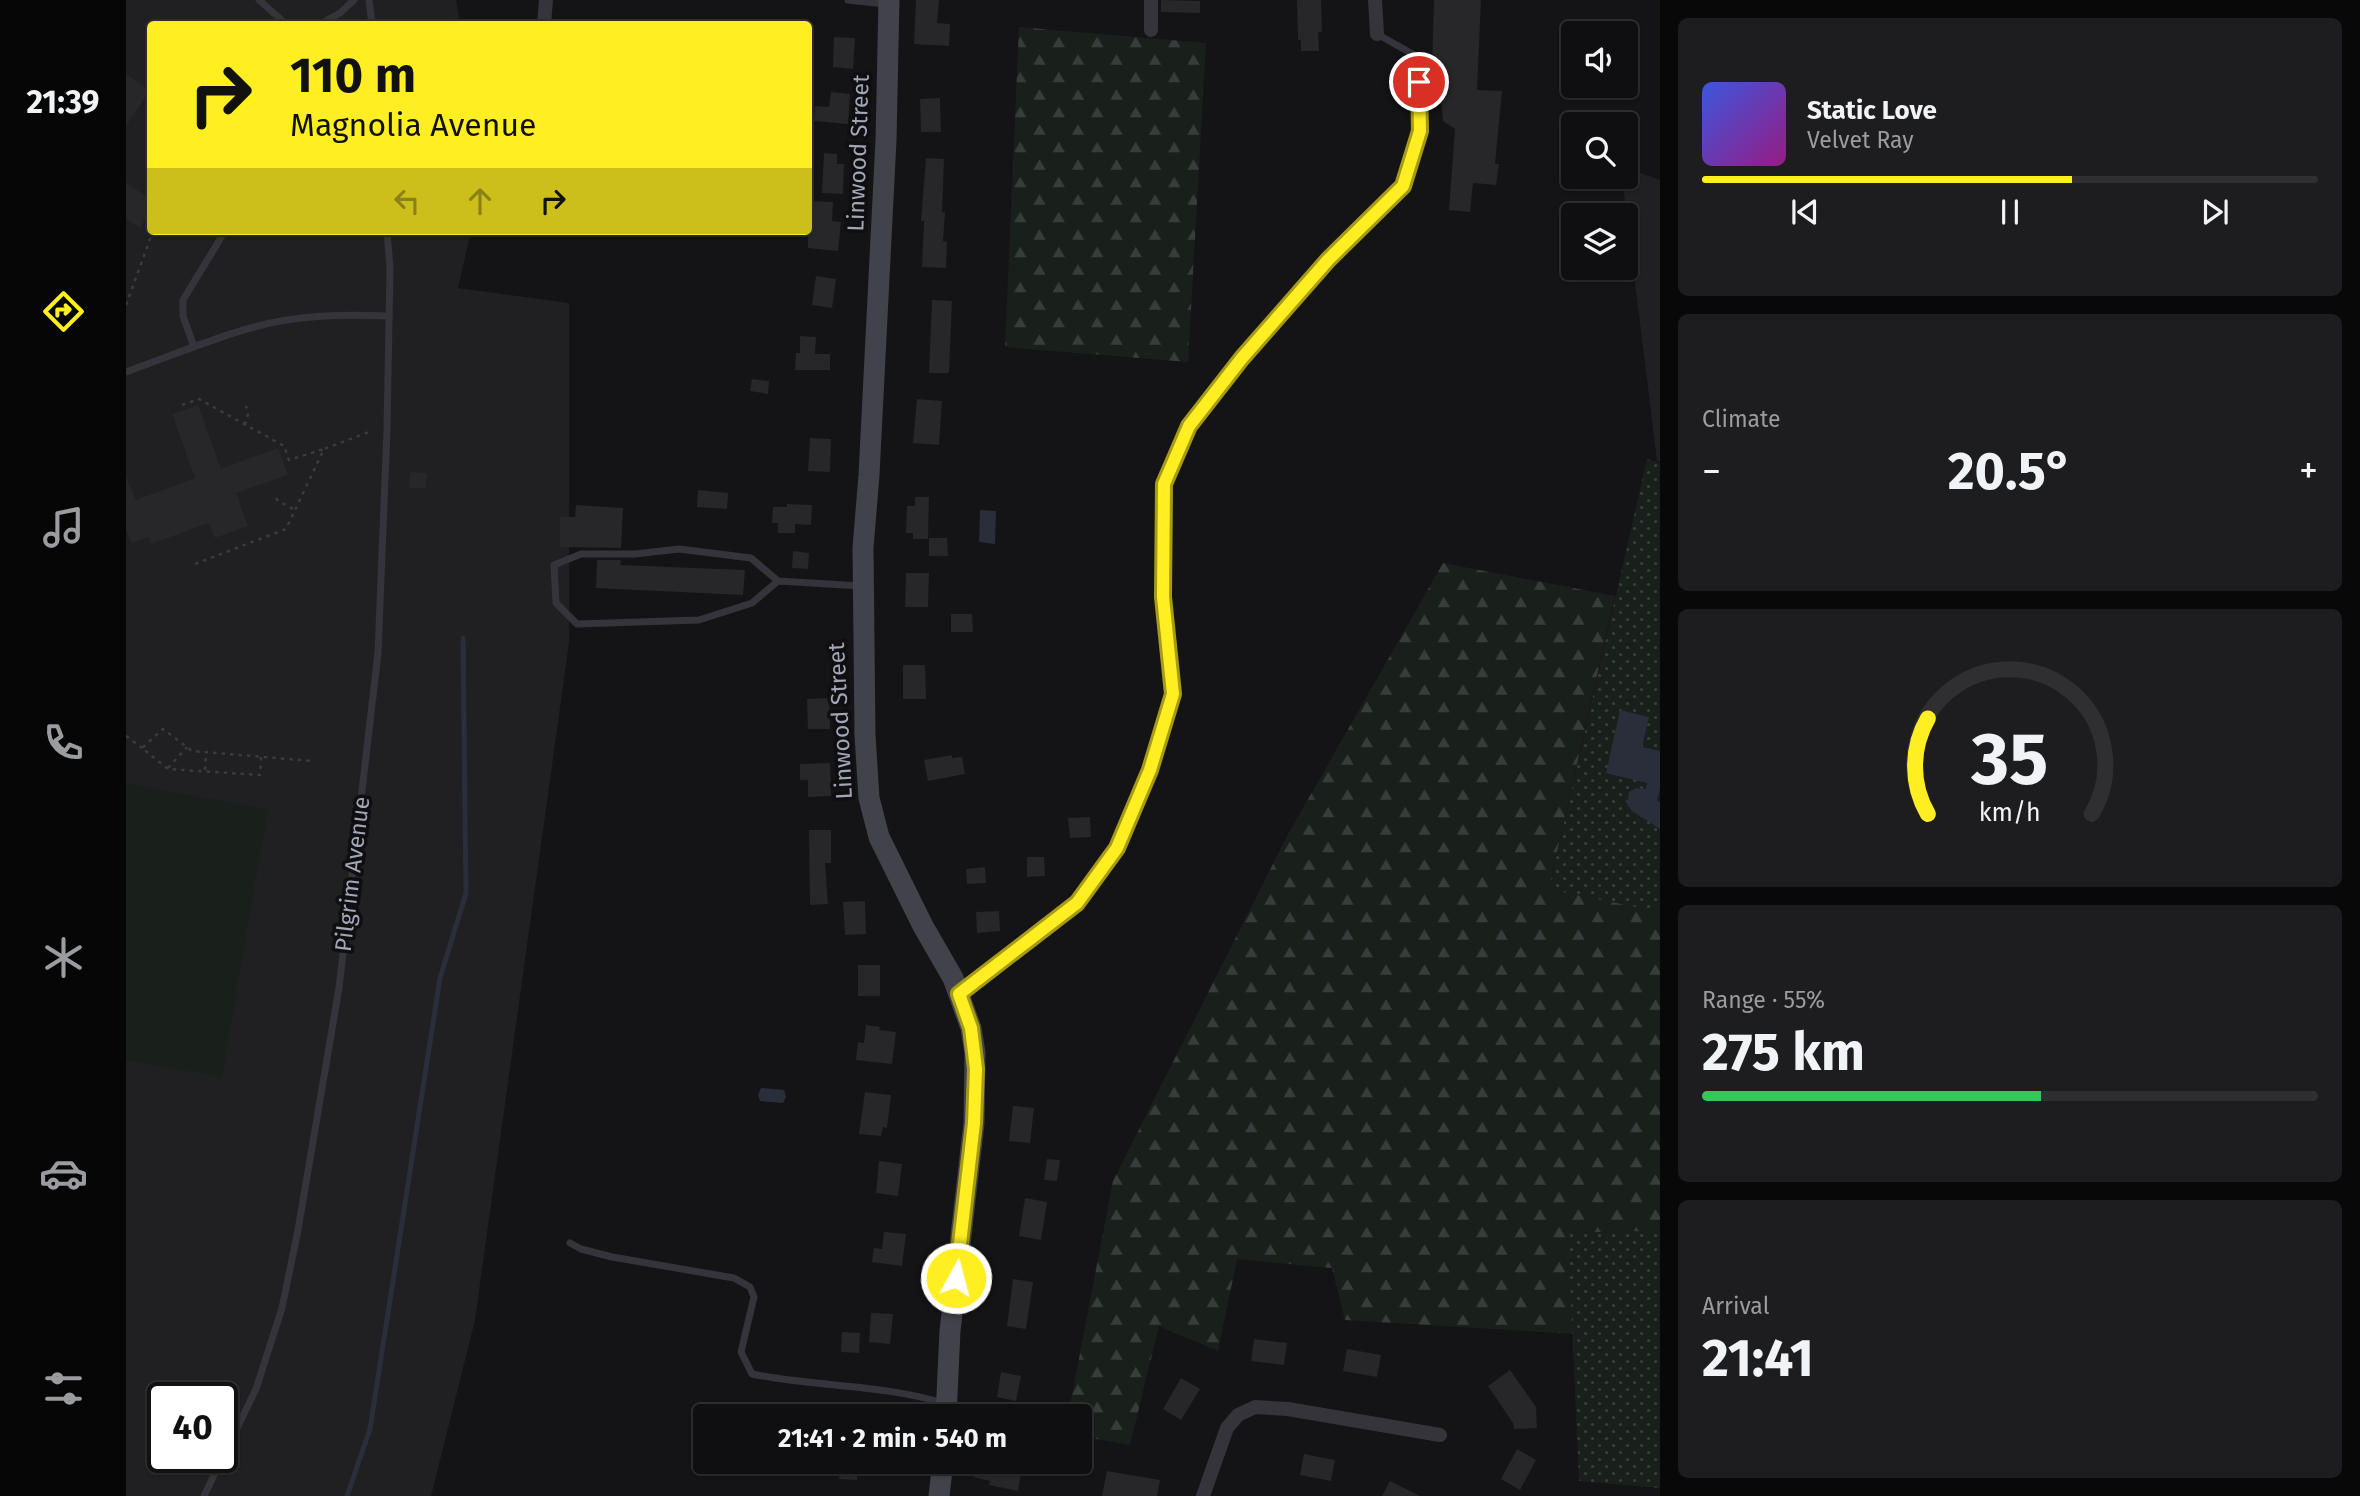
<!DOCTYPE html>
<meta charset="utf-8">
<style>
body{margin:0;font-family:"Fira Sans",sans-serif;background:#1d1c1e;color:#f1f3f6;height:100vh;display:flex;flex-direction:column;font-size:26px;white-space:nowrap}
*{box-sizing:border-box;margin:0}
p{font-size:23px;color:#9b9c9f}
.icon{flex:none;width:38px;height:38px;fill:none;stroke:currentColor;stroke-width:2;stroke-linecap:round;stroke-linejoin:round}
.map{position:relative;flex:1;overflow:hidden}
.details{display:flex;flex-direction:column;gap:18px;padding:18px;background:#080809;width:700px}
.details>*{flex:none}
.banner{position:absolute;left:21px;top:21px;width:665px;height:214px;border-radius:7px;box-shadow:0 2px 5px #0004,0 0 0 2px #2f2e30;background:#ffef22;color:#111;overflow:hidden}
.controls{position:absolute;left:1435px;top:21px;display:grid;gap:14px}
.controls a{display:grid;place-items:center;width:77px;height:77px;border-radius:7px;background:#0f0e10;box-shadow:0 2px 5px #0004,0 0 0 2px #2f2e30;font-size:35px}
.speed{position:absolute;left:21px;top:1382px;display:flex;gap:14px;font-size:35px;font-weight:700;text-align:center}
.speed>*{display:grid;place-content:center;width:91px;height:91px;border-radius:50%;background:#0f0e10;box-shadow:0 2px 5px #0004,0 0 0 2px #2f2e30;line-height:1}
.speed .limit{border:4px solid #111;border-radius:10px;background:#fff;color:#111}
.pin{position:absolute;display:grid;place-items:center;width:60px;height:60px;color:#fff;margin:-30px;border:4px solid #fff;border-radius:50%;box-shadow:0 2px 7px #0007}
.me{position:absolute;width:77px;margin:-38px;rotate:7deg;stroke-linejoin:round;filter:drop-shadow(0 0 5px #0008)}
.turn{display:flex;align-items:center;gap:24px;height:147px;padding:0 28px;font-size:32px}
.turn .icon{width:91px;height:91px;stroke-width:2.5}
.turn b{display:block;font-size:49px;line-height:60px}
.lanes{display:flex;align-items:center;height:66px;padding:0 28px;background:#0003;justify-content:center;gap:35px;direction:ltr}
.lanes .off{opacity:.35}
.big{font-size:52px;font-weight:700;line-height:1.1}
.details .widget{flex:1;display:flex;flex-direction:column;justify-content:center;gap:10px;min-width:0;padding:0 24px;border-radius:10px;background:#1d1c1e}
.details .dial{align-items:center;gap:0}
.dial svg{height:182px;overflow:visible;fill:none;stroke:#2f2e30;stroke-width:7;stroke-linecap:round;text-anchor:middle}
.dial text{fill:#f1f3f6;stroke:none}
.song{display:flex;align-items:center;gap:21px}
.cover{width:84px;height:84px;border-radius:10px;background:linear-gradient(135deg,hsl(230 70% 55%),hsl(310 70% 35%))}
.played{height:7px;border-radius:4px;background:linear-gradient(90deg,#ffef22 60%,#2f2e30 60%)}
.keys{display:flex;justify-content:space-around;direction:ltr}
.heat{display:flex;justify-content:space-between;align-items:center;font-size:38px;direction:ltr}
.charge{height:10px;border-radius:5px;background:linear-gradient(90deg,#34c759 55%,#2f2e30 0)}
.trip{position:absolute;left:567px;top:1404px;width:399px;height:70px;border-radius:7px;background:#0f0e10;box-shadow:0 2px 5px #0004,0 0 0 2px #2f2e30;font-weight:700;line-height:70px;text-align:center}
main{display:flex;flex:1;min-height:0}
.tabs{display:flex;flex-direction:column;width:126px;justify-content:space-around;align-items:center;background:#060606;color:#9b9c9f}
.tabs .icon{width:49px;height:49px}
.tabs .active{color:#ffef22}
.tabs b{font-size:32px;color:#f1f3f6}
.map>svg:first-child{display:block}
</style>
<main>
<nav class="tabs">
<b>21:39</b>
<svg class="icon active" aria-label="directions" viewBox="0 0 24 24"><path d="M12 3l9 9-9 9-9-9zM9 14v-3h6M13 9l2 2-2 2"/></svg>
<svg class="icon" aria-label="music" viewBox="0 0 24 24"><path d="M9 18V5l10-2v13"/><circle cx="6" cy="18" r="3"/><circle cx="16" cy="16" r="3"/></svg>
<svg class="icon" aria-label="phone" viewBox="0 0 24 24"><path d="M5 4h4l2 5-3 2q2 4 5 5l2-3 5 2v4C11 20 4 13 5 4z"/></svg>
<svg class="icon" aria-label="climate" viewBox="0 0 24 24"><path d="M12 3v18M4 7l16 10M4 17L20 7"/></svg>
<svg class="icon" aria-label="car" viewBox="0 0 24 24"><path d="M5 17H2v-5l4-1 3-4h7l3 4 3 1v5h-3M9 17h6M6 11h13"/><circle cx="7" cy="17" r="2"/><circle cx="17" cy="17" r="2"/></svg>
<svg class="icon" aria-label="filters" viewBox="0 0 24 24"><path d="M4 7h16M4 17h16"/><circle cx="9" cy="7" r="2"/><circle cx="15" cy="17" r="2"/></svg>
</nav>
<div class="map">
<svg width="1534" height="1496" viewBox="0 0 1534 1496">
<defs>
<pattern id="forest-firs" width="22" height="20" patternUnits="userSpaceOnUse" patternTransform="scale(1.75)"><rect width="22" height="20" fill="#19201c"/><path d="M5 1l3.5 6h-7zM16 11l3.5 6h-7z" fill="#373d3b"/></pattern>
<pattern id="park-dots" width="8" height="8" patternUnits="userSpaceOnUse" patternTransform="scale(1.75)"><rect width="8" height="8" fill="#19201c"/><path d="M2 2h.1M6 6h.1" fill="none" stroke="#373d3b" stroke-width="1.8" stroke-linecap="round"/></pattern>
</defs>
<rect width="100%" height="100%" fill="#141315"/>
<path fill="#201f22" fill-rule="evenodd" d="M0 0H330L334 24H24V231H345L332 288 443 303V643L349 1320 305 1496H0ZM37 1398H96V1458H37Z
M1500 168 1534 180V462L1531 461 1496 177H1500Z"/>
<path fill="url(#forest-firs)" d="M893 27 1080 43 1062 362 879 347Z
M1317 563 1489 596 1423 888 1534 912V1231L1442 1233 1447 1334 1219 1320 1206 1268 1111 1259 1092 1351 1033 1326 1004 1445 954 1436V1416H942L987 1181 1161 836Z"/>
<path fill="url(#park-dots)" d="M1521 459 1534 463V912L1423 889Z
M1534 1231V1488L1453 1481 1442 1233Z"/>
<path fill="#19201c" d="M0 784 142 809 96 1077 0 1060Z"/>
<path fill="#292e3a" d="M854 510 870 511 869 544 853 542Z
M1494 710 1523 717 1516 747 1534 751V789L1531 801 1534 802V829L1506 811 1501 804 1503 792 1510 788 1520 789 1521 783 1480 773Z
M635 1088 658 1090 660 1097 657 1103 634 1101 632 1095Z"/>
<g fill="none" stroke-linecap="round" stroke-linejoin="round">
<path stroke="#292e3a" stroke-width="5" d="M221 1496 244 1429 314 978 340 893 337 638"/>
</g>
<path fill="#272629" d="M790 0H813L811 23 824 24 823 46 788 44Z
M1035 0 1074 1V13L1035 12Z
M1171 0H1195L1196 32H1192L1193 51H1175V40H1172Z
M1308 0H1355L1351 90 1376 91 1369 164H1373L1370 185 1347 183 1344 212 1323 210 1329 129 1317 121 1312 66H1306Z
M708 37 729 38 727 69 707 67Z
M0 74 24 90 0 126Z
M705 92 724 94 722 124 688 121 689 106 703 107Z
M814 98 815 132H795L794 99Z
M698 153 711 154V164H718L717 194 696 193Z
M800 158 818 159 816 212 819 213 817 241 821 242 820 268 796 267 798 221H795Z
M0 183 24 199V211L14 228 0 219Z
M682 201 707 202 706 221 715 222 712 251 682 248Z
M690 276 710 279 706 308 686 305Z
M806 300 826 301 823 373H803Z
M674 336 690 337 689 354H704V370H669L670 353H674Z
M626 379 643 381 642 394 624 391Z
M791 399 816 401 813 445 787 443Z
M72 405 95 469 152 448 162 475 110 493 122 526 89 538 83 523 25 544 22 537 5 543 0 530V476L10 500 69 478 46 414Z
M684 438 705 439 704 472 682 471Z
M284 472 301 473 300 488H283Z
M572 490 602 493 601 509 571 507Z
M789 497H803L802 539H787V533H780L781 506H789Z
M661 504 686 505 685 525 669 524V533H652V523H646L647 507H661Z
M450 505 497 508 495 548 434 547V517H449Z
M803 538H821L822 556H803Z
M667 551 683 553 682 569 666 568Z
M471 560H495L494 565 619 570 617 595 470 588Z
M780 573H803L802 607H779Z
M825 614H846L847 632H825Z
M777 665H799L800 699H777Z
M703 698 704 729H682L681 699Z
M826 755V758L836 757 839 774 802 781 798 760Z
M704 763 705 796 682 797V780H674V764Z
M964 817 965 837 944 838 942 818Z
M683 830H705V863H699L702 904 684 905Z
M901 857H918L919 876 901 877Z
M859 867 860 883 841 884 840 869Z
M739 901 740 934 719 935 717 902Z
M873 911 874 931 851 933 850 912Z
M732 965H754V996H732Z
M740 1025 754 1027 753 1030 770 1032 766 1064 730 1060 732 1042 738 1043Z
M739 1092 765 1095 761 1128 757 1127 755 1136 733 1134Z
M887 1106 908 1108 904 1143 883 1141Z
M921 1159 934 1160 931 1181 918 1180Z
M753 1161 776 1164 772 1196 750 1193Z
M899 1198 921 1202 915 1240 893 1236Z
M758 1232 780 1234 776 1266 746 1262 748 1248 756 1249Z
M887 1279 907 1282 900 1329 881 1326Z
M745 1313 767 1314 764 1344 743 1342Z
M716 1332 734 1333 733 1353 715 1352Z
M1128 1339 1161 1343 1158 1365 1125 1361Z
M1221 1349 1255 1355 1251 1377 1217 1371Z
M1384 1370 1410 1407 1411 1428 1388 1429 1387 1423 1362 1386Z
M875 1372 895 1376 890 1401 871 1397Z
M1055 1378 1074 1389 1055 1420 1037 1409Z
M1391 1449 1410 1460 1394 1490 1375 1479Z
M1178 1454 1209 1460 1205 1481 1174 1475Z
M715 1461H733L731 1480 713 1479Z
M850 1461 877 1464V1461H897L892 1491 863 1485 864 1481 847 1477Z
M981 1471 1034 1480 1031 1496H976Z
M1264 1481 1294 1496H1256Z"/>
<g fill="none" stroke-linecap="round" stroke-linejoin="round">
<path stroke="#3a3a42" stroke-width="2.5" stroke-dasharray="3.5 5" stroke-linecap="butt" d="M0 305 27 231
M56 405 73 399 158 446 163 460 198 449
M119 425 122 414 120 406
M150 498 152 501 169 510
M69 564 160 529 198 449 243 432
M0 736 16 748
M135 757 134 775 42 769 16 748 37 729 66 751 186 761
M42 768 61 747
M79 770 80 752"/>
<path stroke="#35343a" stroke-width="7" d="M133 0 160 24
M243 0 246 24
M722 0 759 4
M194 24 214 13 228 0
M68 347 57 316V300L99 231
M0 372C42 357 84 339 128 327 172 315 217 314 262 316
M652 581 625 558 553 549 509 554H455L428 565 430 603 451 624 573 620 626 603 652 581 735 586
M834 993 951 903 991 848 1024 770 1047 694 1037 597 1038 484 1064 426 1117 358 1202 260 1277 186 1294 131 1292 57 1251 34
M444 1243 455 1249 486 1257 608 1278 624 1287 628 1297 615 1352 626 1374C689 1387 755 1384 817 1403
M78 1496 130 1389 156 1308 172 1230 213 988 252 653 261 430 264 268 261 231"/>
<path stroke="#35343a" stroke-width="14" d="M1249 0 1251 34
M418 24 420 0
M1025 30V0
M1077 1496 1101 1428 1112 1415 1129 1407 1162 1409 1314 1435"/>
<path stroke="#42424b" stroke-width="21" d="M763 0 760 140 743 475 737 548 739 735 743 798 753 837 797 926 827 978 845 1028 849 1053 848 1123 824 1331 820 1416
M813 1496 817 1461"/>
</g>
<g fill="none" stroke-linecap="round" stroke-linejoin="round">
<defs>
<path id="route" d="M830 1278 848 1123 850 1069 845 1028 833 994 951 903 991 848 1024 770 1047 694 1037 597 1038 484 1063 426 1116 358 1202 260 1277 186 1294 131 1293 82"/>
</defs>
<use href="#route" stroke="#a69b16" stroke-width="18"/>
<use href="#route" stroke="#ffef22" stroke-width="12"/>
</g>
<g text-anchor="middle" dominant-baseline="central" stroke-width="7" stroke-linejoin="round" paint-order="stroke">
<g font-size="23" fill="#a4a5b7" stroke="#0f0e10">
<text transform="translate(732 153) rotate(-88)">Linwood Street</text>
<text transform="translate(714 721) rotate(-93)">Linwood Street</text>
<text transform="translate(226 874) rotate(-83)">Pilgrim Avenue</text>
</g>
</g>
</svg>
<div class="controls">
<a><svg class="icon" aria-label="sound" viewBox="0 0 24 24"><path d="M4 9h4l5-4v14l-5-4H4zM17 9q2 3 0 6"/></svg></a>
<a><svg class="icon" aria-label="search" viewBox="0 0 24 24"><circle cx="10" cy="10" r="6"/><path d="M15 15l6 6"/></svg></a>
<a><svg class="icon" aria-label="layers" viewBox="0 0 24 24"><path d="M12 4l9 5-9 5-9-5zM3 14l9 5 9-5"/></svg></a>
</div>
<div class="speed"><div class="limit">40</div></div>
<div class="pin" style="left:1293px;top:82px;background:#d93025"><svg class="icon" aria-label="arrive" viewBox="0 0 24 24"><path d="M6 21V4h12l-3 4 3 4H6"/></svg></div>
<svg class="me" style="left:830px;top:1278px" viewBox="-20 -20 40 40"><circle r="17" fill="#ffef22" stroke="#fff" stroke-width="3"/><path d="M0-11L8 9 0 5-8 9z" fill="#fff"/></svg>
<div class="trip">21:41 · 2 min · 540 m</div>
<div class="banner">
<div class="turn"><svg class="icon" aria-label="right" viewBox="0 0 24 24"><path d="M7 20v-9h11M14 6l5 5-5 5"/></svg><div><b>110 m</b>Magnolia Avenue</div></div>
<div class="lanes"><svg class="icon off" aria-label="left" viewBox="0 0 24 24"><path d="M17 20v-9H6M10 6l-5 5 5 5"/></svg><svg class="icon off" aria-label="ahead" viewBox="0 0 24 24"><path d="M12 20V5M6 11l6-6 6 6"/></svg><svg class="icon" aria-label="right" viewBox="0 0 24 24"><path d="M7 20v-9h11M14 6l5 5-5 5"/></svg></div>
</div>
</div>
<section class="details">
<div class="widget">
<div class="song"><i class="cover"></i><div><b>Static Love</b><p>Velvet Ray</p></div></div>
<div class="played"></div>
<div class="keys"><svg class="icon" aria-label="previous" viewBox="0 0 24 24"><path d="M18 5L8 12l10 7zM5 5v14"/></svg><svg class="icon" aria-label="pause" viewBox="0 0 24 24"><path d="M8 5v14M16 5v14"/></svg><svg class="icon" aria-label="next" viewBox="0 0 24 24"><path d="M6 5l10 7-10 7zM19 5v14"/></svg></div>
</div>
<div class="widget"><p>Climate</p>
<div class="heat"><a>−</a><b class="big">20.5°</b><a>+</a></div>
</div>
<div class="widget dial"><svg viewBox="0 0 100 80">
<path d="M14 69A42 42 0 1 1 86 69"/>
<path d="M14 69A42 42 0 0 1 14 27" stroke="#ffef22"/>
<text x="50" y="56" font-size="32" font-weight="700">35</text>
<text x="50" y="72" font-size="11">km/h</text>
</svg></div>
<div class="widget"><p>Range · 55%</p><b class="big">275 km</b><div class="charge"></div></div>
<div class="widget"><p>Arrival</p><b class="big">21:41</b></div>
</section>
</main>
